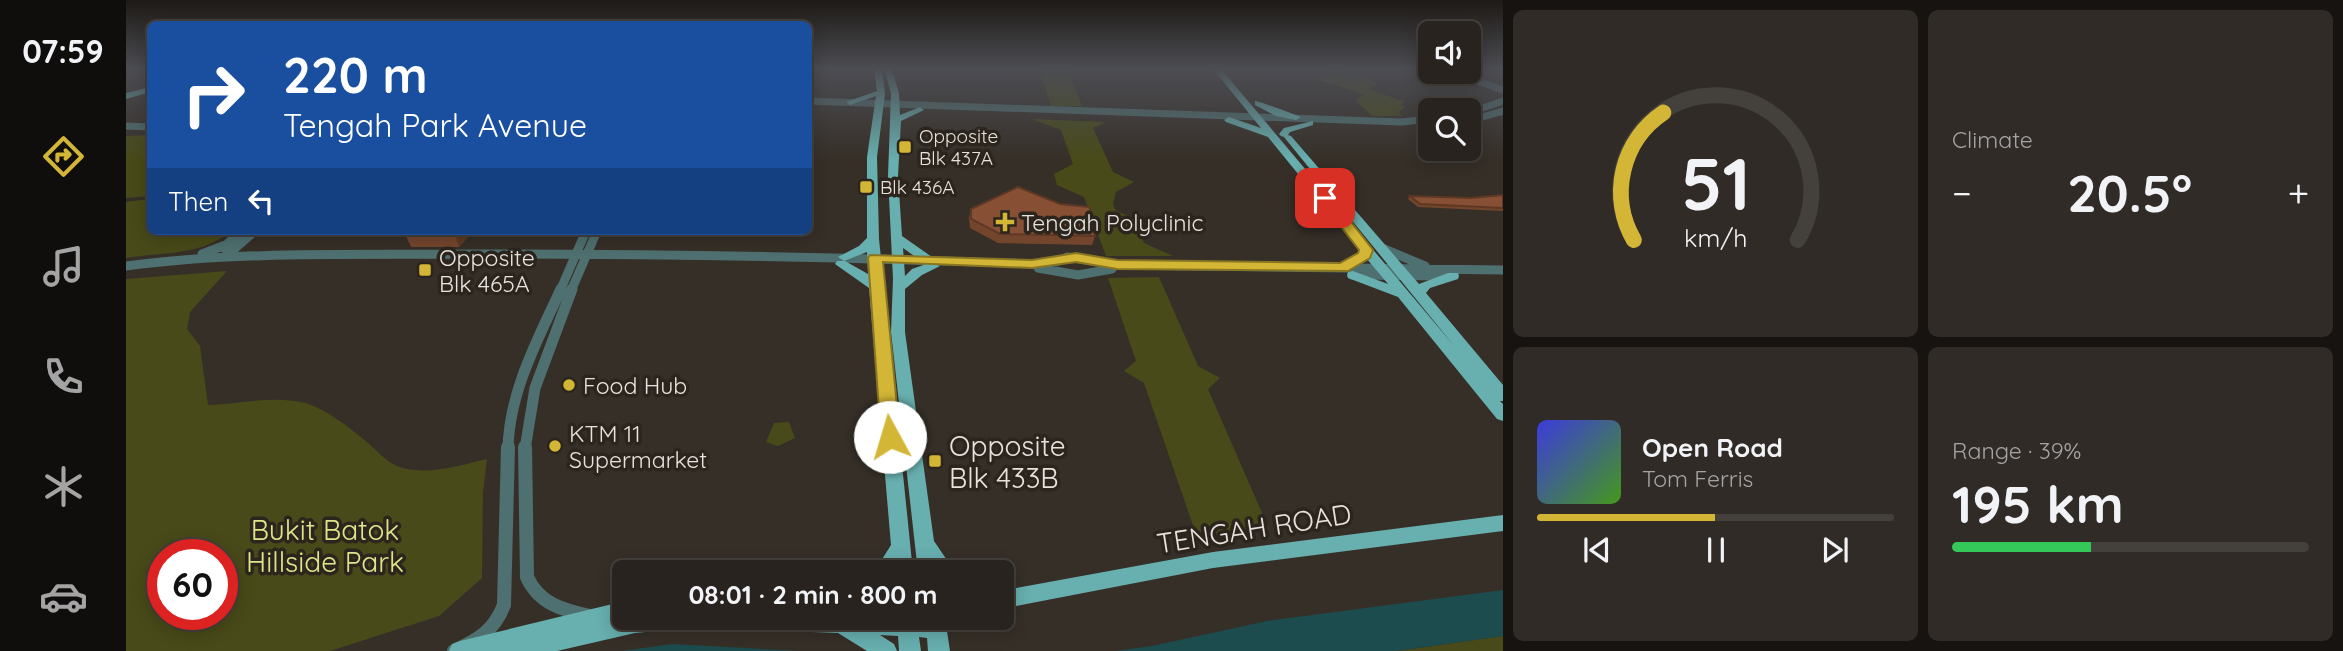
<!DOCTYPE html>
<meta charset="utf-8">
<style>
body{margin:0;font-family:Quicksand,sans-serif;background:#302b27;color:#f1f3f6;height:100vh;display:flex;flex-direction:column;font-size:26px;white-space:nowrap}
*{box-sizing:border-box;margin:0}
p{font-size:23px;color:#a5a4a4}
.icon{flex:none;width:38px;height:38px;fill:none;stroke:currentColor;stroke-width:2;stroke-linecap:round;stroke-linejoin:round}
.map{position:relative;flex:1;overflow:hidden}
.side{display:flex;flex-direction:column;gap:10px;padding:10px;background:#161310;width:840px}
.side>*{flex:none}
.guide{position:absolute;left:21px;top:21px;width:665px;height:214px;border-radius:10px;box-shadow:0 4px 18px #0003,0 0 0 2px #44403c;background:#1a4fa0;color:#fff;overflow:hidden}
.tools{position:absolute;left:1292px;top:21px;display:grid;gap:14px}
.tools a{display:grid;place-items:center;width:63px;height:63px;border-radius:10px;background:#28231e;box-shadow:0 4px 18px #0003,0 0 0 2px #44403c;font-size:35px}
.speed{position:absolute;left:21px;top:539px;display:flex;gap:14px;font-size:35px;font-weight:700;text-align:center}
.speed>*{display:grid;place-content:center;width:91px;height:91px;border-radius:50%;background:#28231e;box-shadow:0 4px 18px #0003,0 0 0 2px #44403c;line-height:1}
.speed .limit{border:10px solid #d22;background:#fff;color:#111}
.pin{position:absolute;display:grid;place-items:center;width:60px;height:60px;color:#fff;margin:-30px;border-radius:14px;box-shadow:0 4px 10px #0006}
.me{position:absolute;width:77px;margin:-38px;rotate:354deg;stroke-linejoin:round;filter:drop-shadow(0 0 5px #0008)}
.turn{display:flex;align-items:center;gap:24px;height:147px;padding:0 21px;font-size:32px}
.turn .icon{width:91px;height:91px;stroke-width:2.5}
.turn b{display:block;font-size:49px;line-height:60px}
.then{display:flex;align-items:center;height:66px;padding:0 21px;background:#0003;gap:14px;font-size:26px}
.big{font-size:52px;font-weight:700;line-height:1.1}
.side .widget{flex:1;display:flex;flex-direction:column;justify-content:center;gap:10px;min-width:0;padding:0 24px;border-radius:10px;background:#302b27}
.side .dial{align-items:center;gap:0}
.dial svg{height:182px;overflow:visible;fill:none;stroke:#44403c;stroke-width:7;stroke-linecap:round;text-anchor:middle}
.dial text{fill:#f1f3f6;stroke:none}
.song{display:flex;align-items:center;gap:21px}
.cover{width:84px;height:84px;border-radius:10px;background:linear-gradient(135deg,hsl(240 70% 55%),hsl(100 70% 35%))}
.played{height:7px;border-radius:4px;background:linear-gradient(90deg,#d3b635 50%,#44403c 50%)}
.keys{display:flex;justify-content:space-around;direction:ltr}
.heat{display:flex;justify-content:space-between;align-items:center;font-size:38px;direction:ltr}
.charge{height:10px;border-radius:5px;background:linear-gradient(90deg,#34c759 39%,#44403c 0)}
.side .tiles{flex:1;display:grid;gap:10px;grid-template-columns:repeat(2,1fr)}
.trip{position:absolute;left:486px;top:560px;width:402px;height:70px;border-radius:10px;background:#28231e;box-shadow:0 4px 18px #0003,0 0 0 2px #44403c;font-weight:700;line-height:70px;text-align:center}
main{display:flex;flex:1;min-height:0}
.tab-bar{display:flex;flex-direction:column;width:126px;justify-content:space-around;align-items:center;background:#100e0c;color:#a5a4a4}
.tab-bar .icon{width:49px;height:49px}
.tab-bar .active{color:#d3b635}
.tab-bar b{font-size:32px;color:#f1f3f6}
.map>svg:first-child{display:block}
</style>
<main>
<nav class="tab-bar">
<b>07:59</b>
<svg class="icon active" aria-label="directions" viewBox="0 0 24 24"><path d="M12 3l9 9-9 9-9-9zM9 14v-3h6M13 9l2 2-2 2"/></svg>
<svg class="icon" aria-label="music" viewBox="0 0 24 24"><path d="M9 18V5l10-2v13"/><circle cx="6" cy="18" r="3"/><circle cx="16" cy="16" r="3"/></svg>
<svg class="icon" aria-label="phone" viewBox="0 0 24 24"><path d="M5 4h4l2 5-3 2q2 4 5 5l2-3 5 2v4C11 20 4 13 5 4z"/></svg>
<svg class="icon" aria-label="climate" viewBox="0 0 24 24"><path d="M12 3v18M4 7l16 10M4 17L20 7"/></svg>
<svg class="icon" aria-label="car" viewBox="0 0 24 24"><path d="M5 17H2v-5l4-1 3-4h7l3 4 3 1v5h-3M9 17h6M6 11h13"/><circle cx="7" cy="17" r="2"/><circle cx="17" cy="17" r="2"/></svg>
</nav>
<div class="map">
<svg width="1377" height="651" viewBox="0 0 1377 651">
<rect width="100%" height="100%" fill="#362f28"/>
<path fill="#484a19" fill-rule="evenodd" d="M913 69H942L956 106H925Z
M1195 69H1217L1215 72 1252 83 1242 89 1279 102 1274 105 1280 107 1272 112 1277 116H1246L1229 100 1238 95 1192 79 1206 73Z
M906 119 980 122 967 128 987 172 1008 182 990 192 987 204 990 211 1006 217 1018 243 1047 256H980L958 197 931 185 928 174 947 164 935 130Z
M24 135V196L0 198V136Z
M24 199V231H104C77 256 35 252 0 258V202Z
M101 271 64 312 61 329 74 346 82 405C113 404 148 395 179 403 202 410 224 428 242 443 256 455 262 465 281 469 308 474 336 465 361 459L357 492 356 578 313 616 204 651H0V279ZM37 555H96V614H37Z
M1033 277 1072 366 1094 378 1082 389 1143 529 1100 534H1070L1018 383 998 371 1010 361 982 278Z
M663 422 669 438 652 446 640 442 648 423Z
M1377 636V651H1271Z"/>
<path fill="#1d4c4e" d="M1377 590V636L1270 651H989L1026 646 1141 621Z
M546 644 674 651H496Z"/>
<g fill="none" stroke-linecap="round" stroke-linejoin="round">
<path stroke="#4f7070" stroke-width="7" d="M1327 72 1377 90
M682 101 1275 122 1304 119
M1342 113 1377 101
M1342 121 1377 111
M0 126 24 127"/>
<path stroke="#4f7070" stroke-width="9" d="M97 248 115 231
M1256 248 1299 266
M76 254 102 244
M99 257 129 231
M0 266C114 251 229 255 344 254 531 254 719 257 906 264L933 261 941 257 991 265 1377 270
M912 268 952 275 986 269
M1226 275 1318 276
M434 291 460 231
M445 291 471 231"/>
<path stroke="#4f7070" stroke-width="11" d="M382 449C383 392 412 339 435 289
M399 449 409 388 446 289"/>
<path stroke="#4f7070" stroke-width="14" d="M399 447 401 577C413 604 437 610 464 616
M328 651C352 640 368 631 378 605L382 447"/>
<path fill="#68afaf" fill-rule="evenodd" d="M748 69H756L759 94 751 157 753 239 787 572H748L765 545 743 288 709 264 711 261H719L742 274 741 252 718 261 712 257 733 246 741 238V157L750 96 724 105 720 102 751 91Z
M758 69H766L773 93 774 115 794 107 798 110 775 121 772 176 776 236 806 257 808 260 806 263 814 266 796 275 779 289V332L808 541 829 572H792L765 332 767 279 762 176 765 93ZM777 248 798 263H803L786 269 779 276Z
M1087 69H1095L1329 347 1158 137 1155 136 1153 134 1158 128 1187 121V125L1164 132 1162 135 1165 136 1293 284 1322 273H1332L1333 276 1332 279 1304 288 1300 293 1377 385V401H1374L1377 404V421L1371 419 1272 297 1222 278 1221 275 1222 272 1227 271 1262 284 1241 259 1221 271H1213L1211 268 1213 265 1233 253 1234 250 1142 137 1100 122 1098 120 1103 117 1135 128Z
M24 87V92L0 99V93Z
M1129 101C1133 101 1170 115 1175 117L1170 120 1150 116 1129 105Z
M1377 515V531L1087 568 890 606 877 605V587L890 588 1087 552Z
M499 601V618H570L567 625 560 628 509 633 431 651H323L326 644 334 641Z
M576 618H819L824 651H802L801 638 793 637 795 651H773L772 636 754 635 768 644 771 651H741L712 633 586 628 579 625Z"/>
</g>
<path fill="#74452d" d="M1377 195V211L1292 207 1282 199 1284 196 1345 198Z
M845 209 971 229 966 245 872 243 844 228 843 218Z
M347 231 333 247H285L279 234Z"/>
<path fill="#5e3824" d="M332 231H347L333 247 329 234Z"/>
<path fill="#875034" stroke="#5e3824" stroke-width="2" d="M892 187 934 204 963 207 971 229 968 232 969 236 874 234 845 219V209Z
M1377 195V208L1294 204 1284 196 1345 198Z
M282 231H332L329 234H279Z"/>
<linearGradient id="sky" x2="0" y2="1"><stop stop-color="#1e1a16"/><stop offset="0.43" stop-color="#4c4d53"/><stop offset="1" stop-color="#4c4d53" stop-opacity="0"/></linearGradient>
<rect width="1377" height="160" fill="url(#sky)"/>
<path fill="#d3b635" stroke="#897622" stroke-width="2" d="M1199 194 1204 195 1247 250 1244 258 1222 271 991 269 950 262 906 268 757 262 774 437 771 442H758L755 437 742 258 744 255 906 260 950 253 991 260 1214 263 1232 253 1233 250 1193 198Z"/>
<g fill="#d3b635" stroke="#2c251e" stroke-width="2.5">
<rect x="772" y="140" width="14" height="14" rx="3.5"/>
<rect x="733" y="180" width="14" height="14" rx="3.5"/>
<path d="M875.5 211.5h7v7h7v7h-7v7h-7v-7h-7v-7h7z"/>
<rect x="292" y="263" width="14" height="14" rx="3.5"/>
<circle cx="443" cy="385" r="7"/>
<circle cx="429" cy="446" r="7"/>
<rect x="802" y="454" width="14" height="14" rx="3.5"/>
</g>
<g text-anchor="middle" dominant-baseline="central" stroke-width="7" stroke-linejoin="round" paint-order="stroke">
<g font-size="19" fill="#e7e2dd" stroke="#2c251e" text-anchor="start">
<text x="793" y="136">Opposite<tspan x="793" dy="22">Blk 437A</tspan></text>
<text x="754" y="187">Blk 436A</text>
</g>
<g font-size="23" fill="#e7e2dd" stroke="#2c251e" text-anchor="start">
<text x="895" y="222">Tengah Polyclinic</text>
<text x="313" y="257">Opposite<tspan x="313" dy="26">Blk 465A</tspan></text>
<text x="457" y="385">Food Hub</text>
<text x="443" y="433">KTM 11<tspan x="443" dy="26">Supermarket</tspan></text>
</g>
<g font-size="28" fill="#e7e2dd" stroke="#2c251e" text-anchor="start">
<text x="823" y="445">Opposite<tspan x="823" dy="32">Blk 433B</tspan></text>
</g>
<g font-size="28" fill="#e7e2dd" stroke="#2c251e">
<text transform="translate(1128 528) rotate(-9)">TENGAH ROAD</text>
</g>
<g font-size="28" fill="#dfe489" stroke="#2c251e">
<text x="199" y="529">Bukit Batok<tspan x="199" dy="32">Hillside Park</tspan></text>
</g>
</g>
</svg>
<div class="tools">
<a><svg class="icon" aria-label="sound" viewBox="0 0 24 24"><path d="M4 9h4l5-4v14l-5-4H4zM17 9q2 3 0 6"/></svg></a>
<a><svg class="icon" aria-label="search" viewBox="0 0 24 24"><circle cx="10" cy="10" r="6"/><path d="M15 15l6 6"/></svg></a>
</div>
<div class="speed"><div class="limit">60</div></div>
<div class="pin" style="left:1199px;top:198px;background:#d93025"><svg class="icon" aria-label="arrive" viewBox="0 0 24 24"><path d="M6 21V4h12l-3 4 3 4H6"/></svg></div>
<svg class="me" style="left:764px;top:437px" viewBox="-20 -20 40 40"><circle r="19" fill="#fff"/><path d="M0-13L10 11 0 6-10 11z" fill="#d3b635"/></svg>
<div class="trip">08:01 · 2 min · 800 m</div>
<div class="guide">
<div class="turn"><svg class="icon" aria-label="right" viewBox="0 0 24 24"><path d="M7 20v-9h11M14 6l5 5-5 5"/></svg><div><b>220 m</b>Tengah Park Avenue</div></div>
<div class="then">Then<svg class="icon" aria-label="left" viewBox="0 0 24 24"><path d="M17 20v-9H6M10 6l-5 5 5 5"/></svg></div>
</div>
</div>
<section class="side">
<div class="tiles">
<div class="widget dial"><svg viewBox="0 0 100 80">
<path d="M14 69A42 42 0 1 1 86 69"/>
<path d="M14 69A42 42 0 0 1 27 13" stroke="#d3b635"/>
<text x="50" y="56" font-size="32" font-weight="700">51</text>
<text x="50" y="72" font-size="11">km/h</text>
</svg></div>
<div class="widget"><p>Climate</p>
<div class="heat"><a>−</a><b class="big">20.5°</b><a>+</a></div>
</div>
<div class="widget">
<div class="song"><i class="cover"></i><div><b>Open Road</b><p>Tom Ferris</p></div></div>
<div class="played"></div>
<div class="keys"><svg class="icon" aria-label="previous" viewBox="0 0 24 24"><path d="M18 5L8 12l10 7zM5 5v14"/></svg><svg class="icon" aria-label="pause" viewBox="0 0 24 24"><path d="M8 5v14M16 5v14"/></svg><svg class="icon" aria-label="next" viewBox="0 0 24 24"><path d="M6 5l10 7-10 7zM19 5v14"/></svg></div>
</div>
<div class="widget"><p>Range · 39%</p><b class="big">195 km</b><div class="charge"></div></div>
</div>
</section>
</main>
